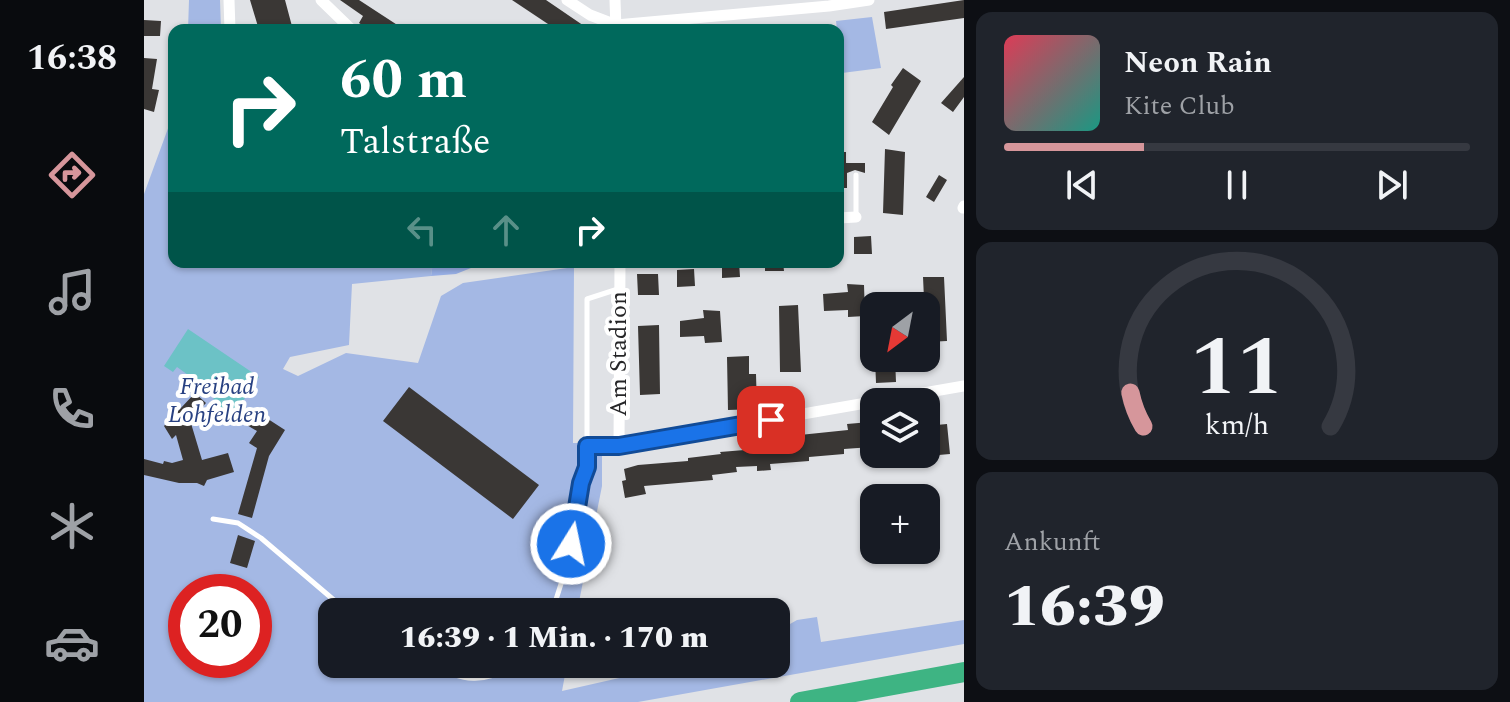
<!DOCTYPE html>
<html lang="de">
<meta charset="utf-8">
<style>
body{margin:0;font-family:Spectral,serif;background:#20242c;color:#f1f3f6;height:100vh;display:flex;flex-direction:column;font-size:30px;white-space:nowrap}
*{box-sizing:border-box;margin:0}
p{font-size:26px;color:#9ea1a6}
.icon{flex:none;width:44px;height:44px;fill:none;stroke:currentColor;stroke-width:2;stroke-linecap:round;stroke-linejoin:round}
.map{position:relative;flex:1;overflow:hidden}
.details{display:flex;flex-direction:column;gap:12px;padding:12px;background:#0d0f14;width:546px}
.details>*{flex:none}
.guide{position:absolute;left:24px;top:24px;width:676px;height:244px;border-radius:16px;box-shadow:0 2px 6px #0004;background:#00695c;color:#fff;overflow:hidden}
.needle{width:52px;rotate:212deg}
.tools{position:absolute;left:716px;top:292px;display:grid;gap:16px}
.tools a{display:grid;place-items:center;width:80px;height:80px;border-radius:16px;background:#171b24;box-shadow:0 2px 6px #0004;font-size:40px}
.speed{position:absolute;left:24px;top:574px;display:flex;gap:16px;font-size:40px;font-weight:700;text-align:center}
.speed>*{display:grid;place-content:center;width:104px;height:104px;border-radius:50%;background:#171b24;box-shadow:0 2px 6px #0004;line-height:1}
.speed .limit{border:12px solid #d22;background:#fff;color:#111}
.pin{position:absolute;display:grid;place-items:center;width:68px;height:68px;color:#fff;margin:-34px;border-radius:16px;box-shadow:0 4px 12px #0006}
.me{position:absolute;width:88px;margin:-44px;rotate:10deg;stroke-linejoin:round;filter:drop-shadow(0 0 6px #0008)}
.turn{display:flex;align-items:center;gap:28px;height:168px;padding:0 40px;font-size:36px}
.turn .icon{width:104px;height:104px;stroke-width:2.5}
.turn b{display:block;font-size:56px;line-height:68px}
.lanes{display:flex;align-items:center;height:76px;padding:0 40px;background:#0003;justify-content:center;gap:40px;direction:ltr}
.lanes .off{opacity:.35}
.big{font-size:60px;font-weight:800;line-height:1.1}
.details .widget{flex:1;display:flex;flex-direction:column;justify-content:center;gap:12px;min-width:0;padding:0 28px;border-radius:16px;background:#20242c}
.details .dial{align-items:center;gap:0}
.dial svg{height:208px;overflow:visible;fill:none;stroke:#363941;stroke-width:7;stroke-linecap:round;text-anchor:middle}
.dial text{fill:#f1f3f6;stroke:none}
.song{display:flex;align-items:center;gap:24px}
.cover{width:96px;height:96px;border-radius:12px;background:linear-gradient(135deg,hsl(350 70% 55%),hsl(170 70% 35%))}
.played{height:8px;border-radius:4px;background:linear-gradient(90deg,#d6969b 30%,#363941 30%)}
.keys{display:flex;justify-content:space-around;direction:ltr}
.trip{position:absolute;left:174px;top:598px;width:472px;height:80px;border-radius:16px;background:#171b24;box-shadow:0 2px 6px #0004;font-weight:800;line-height:80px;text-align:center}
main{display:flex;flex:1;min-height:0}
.menu{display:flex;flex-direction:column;width:144px;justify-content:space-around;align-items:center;background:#090b0e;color:#9ea1a6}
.menu .icon{width:56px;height:56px}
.menu .selected{color:#d6969b}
.menu b{font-size:36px;color:#f1f3f6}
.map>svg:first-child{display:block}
</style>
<main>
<nav class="menu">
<b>16:38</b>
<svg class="icon selected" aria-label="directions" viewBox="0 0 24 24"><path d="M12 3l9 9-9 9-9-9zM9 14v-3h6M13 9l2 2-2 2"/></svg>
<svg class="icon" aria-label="music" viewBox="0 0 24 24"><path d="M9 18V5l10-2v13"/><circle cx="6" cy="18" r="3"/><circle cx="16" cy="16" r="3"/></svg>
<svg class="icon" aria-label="phone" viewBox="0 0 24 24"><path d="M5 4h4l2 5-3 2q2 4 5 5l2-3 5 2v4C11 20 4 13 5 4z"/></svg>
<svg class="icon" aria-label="climate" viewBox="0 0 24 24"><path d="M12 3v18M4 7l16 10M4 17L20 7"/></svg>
<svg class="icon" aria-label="car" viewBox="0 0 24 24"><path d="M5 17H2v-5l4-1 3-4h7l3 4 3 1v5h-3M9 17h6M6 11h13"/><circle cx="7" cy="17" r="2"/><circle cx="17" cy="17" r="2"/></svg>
</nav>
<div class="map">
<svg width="820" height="702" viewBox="0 0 820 702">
<rect width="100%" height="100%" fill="#e0e2e6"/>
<path fill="#a4b8e4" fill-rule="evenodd" d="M45 0H76L77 30H44Z
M728 17 737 68 698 73 692 21Z
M30 112V262H289L287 276 208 284 205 345 146 357 139 369 154 376 202 353 274 363 297 296 319 283 430 267 429 443H447L448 439H458V486L433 612H188V664H423L418 691 537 664H632V632L653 620 673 617 677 642 820 620V644L494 702H0V194ZM42 592H110V660H42Z"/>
<path fill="#99b1e8" d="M289 262H342L312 274 287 276Z"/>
<path fill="#6cc2c6" d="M44 329 115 377 95 407 94 422 72 421 69 393 33 367 29 372 20 366Z"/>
<path fill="#3a3735" d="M106 0H141L149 30H115Z
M196 0H215L261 30H226L215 23 219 16Z
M368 0H402L446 30H413Z
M820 0V18L742 29 740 12Z
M0 20 17 21 16 36H0Z
M0 58 13 59 8 89 15 90 10 112 0 109Z
M759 68 777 81 745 135 728 122 749 87 747 85Z
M820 77V97L809 112 797 103Z
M741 149 761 152 759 215 739 213Z
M694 152H702V163H721V173L711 170 703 173V188H694Z
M795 175 803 180 790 202 782 197Z
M727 236 728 254H710V237Z
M578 262H595L596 277 578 278Z
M621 262H639L640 271H621Z
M550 269 551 286 533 287V270Z
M493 274H514L515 295H494Z
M779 277H800L803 341 782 342Z
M703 284 720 285 721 316 704 317V310L680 311 679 294 704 292Z
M654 305 657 372H636L635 306Z
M559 310 576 311 578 342 561 343 560 336 536 337V321L560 318Z
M515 325 516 394 496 395 494 326Z
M605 356V374H612L613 409 584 410 583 357Z
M731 358H751L752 382 732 383Z
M265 387 395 485 369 519 239 421Z
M51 393 62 403 46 420 58 460 84 453 90 472 63 480 60 486 53 483H35L0 475V459L19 464 20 461 28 463 39 460 32 435 28 439 20 426Z
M110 410 141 430 125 456 108 518 94 514 113 448 105 443 113 431 101 424Z
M726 422 728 447 700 449V454L665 457V461L626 464 627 470 613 471V466L592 467 593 472 568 475 569 480 500 486 502 494 481 498 478 481 482 480 480 469 494 465 544 461V458L577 454 576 452 613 449V446L641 443 640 439 646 438V436L704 430 703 424Z
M803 424 806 454 783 456 782 426Z
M94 535 111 541 103 568 86 563Z"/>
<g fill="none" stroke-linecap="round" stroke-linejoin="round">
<path stroke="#fff" stroke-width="5" d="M712 175V216
M474 289 443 299V446H474
M69 519 94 523 117 538 204 612
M408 612 424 562 437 483 443 467V446
M288 664C317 681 341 685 370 664"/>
<path stroke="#fff" stroke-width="11" d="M85 0 86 30
M177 0 208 30
M423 0 446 15 472 25 685 6 725 0
M471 0 472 29
M819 208 820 206
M694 218 712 217
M476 262 475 446 820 386"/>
<path stroke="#3eb483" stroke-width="20" d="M656 702 820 672"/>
</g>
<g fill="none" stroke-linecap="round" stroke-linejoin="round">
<defs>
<path id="route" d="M427 544 437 483 443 467V446H475L627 420"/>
</defs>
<use href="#route" stroke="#114b97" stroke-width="20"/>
<use href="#route" stroke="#1a73e8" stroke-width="14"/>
</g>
<g text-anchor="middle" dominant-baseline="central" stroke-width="8" stroke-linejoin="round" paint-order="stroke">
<g font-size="24" fill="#252527" stroke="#fff">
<text transform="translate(475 354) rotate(-90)">Am Stadion</text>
</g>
<g font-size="24" font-style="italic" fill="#284182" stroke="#fff">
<text x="73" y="387">Freibad<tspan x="73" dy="28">Lohfelden</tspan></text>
</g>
</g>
</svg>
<div class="tools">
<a><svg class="needle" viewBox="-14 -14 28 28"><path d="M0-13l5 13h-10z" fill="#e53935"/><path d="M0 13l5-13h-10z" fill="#9ea1a6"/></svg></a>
<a><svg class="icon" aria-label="layers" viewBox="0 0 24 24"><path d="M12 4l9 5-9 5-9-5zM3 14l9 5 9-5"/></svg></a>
<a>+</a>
</div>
<div class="speed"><div class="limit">20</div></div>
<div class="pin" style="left:627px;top:420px;background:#d93025"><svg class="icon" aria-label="arrive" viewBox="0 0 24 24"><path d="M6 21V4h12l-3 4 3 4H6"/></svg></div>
<svg class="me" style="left:427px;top:544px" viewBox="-20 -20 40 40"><circle r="17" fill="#1a73e8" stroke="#fff" stroke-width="3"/><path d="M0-11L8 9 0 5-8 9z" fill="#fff"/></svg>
<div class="trip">16:39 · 1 Min. · 170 m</div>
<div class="guide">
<div class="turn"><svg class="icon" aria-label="right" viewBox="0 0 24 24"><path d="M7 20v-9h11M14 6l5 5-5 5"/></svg><div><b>60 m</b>Talstraße</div></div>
<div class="lanes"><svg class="icon off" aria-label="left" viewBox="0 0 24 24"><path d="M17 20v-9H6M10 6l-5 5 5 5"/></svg><svg class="icon off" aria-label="ahead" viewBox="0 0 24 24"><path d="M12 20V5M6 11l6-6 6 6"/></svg><svg class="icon" aria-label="right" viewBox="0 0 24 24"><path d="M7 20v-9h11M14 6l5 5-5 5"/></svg></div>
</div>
</div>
<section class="details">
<div class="widget">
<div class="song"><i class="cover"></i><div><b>Neon Rain</b><p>Kite Club</p></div></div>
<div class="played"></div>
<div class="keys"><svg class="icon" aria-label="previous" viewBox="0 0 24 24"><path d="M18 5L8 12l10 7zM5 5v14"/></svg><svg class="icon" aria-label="pause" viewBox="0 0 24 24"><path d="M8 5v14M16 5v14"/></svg><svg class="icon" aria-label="next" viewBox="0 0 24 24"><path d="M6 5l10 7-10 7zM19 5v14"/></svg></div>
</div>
<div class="widget dial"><svg viewBox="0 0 100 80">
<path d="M14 69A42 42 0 1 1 86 69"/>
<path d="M14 69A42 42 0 0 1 9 56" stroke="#d6969b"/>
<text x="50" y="56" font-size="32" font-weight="700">11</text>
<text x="50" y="72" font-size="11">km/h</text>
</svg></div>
<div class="widget"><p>Ankunft</p><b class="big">16:39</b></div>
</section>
</main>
